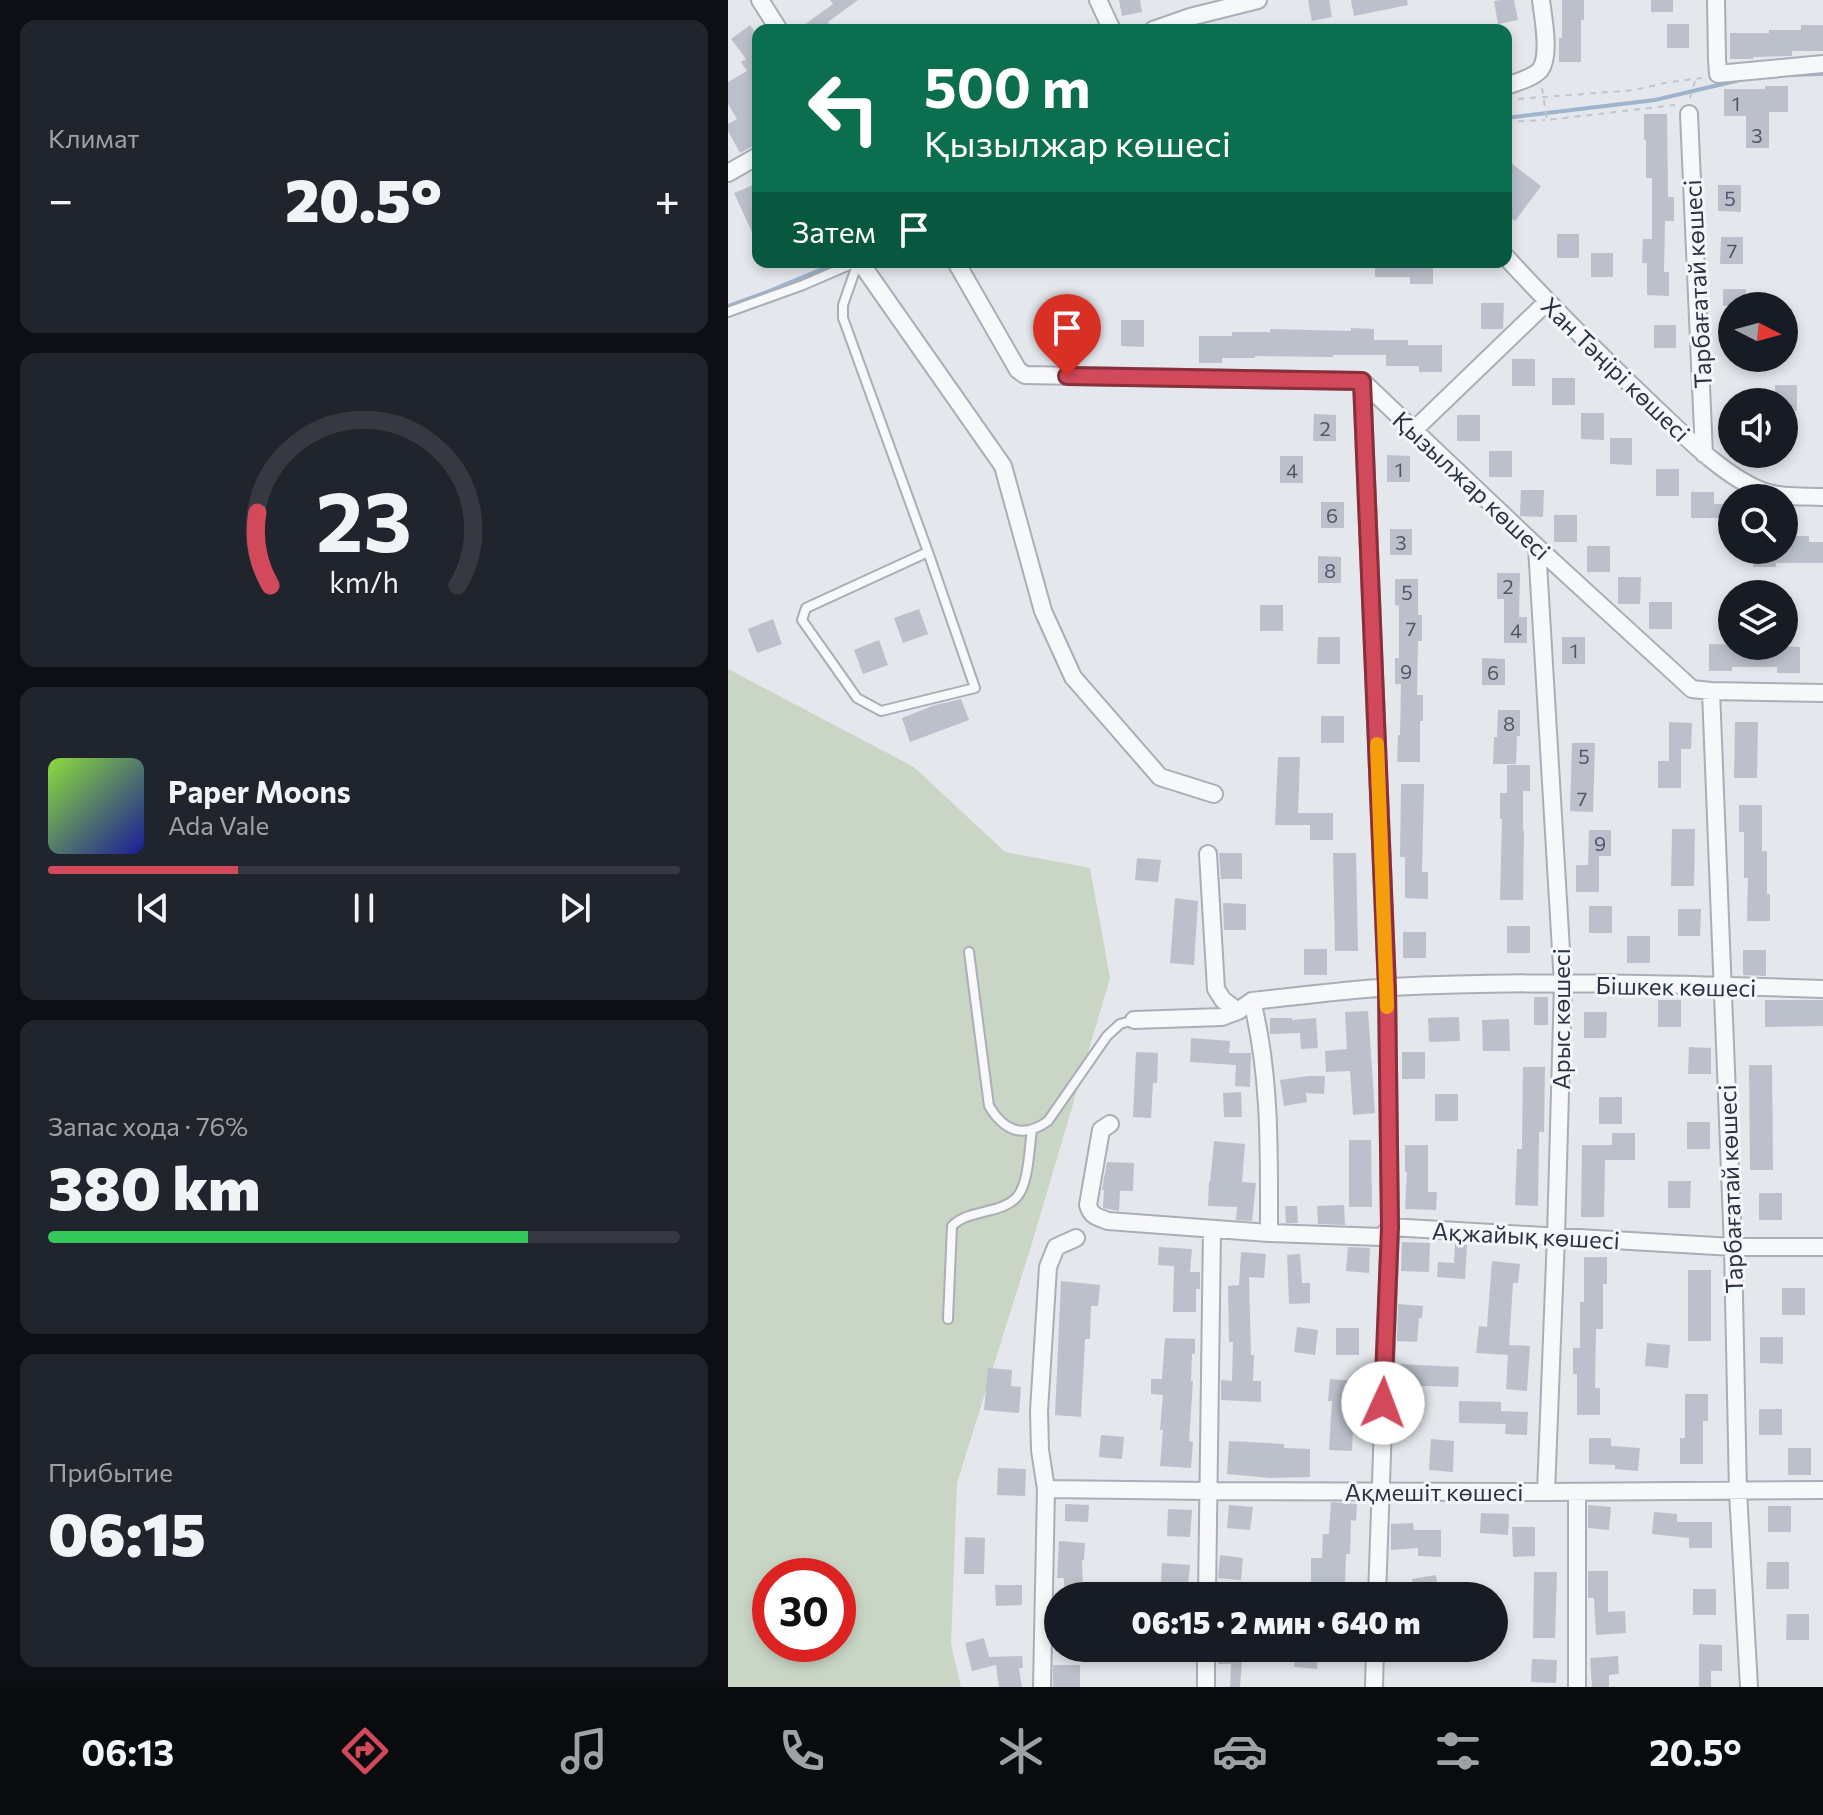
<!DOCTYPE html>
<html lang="ru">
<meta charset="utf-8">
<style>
body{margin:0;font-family:Commissioner,sans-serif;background:#20242c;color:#f1f3f6;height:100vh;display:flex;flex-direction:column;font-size:30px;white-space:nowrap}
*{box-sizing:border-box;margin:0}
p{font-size:26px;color:#9ea1a6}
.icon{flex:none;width:44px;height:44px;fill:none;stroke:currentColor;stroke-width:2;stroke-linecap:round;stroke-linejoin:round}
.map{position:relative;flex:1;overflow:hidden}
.details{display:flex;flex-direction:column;gap:20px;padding:20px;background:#0d0f14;width:728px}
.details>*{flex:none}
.top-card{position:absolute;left:24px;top:24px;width:760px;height:244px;border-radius:16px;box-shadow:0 4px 12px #0003;background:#0b6e4f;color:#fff;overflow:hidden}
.needle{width:52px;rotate:96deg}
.tools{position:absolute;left:990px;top:292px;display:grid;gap:16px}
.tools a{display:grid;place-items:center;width:80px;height:80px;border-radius:50%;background:#171b24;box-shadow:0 4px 12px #0003;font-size:40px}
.speed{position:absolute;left:24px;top:1558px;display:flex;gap:16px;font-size:40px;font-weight:700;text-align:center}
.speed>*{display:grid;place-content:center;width:104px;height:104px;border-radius:50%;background:#171b24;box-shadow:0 4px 12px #0003;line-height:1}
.speed .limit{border:12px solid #d22;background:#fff;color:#111}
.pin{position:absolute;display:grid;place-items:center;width:68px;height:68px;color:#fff;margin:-82px -34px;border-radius:50% 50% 50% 0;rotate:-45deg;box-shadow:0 0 8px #0007}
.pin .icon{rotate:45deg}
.me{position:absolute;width:88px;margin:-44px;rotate:2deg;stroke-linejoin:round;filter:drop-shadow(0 0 6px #0008)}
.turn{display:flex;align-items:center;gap:28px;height:168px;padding:0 40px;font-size:36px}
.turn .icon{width:104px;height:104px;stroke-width:2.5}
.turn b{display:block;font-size:56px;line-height:68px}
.then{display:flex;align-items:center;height:76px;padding:0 40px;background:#0003;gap:16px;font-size:30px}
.big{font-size:60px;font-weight:800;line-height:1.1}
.details .card{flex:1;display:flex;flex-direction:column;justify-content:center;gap:12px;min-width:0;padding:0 28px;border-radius:16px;background:#20242c}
.details .dial{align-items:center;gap:0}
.dial svg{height:208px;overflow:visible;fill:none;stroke:#363941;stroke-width:7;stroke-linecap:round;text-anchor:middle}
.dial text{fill:#f1f3f6;stroke:none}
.song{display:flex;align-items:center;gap:24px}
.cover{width:96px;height:96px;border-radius:12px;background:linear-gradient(135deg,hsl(90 70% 55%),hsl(240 70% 35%))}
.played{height:8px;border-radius:4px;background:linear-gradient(90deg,#d1495b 30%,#363941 30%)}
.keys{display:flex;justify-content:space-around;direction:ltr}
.heat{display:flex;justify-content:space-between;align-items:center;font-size:44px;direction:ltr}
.charge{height:12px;border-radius:6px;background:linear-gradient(90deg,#34c759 76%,#363941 0)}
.trip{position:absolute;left:316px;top:1582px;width:464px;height:80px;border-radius:40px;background:#171b24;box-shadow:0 4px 12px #0003;font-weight:800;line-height:80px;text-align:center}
.tabs{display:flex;height:128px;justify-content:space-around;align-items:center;background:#090b0e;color:#9ea1a6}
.tabs .icon{width:56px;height:56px}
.tabs .active{color:#d1495b}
.tabs b{font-size:36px;color:#f1f3f6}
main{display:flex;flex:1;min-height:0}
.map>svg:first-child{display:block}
</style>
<main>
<section class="details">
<div class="card"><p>Климат</p>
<div class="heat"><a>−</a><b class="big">20.5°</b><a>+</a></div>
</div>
<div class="card dial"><svg viewBox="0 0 100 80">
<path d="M14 69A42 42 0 1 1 86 69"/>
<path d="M14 69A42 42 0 0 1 9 41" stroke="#d1495b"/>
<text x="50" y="56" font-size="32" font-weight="700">23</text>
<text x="50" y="72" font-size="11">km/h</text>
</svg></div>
<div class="card">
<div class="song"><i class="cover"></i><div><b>Paper Moons</b><p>Ada Vale</p></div></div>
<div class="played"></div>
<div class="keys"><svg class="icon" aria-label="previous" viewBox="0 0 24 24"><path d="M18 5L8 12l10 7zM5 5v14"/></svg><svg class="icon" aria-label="pause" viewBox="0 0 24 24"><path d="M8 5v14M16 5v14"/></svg><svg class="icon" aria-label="next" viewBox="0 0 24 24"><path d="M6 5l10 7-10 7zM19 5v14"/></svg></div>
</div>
<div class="card"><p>Запас хода · 76%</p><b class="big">380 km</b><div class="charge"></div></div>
<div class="card"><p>Прибытие</p><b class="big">06:15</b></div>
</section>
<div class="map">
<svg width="1095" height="1687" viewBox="0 0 1095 1687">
<rect width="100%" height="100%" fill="#e4e7ec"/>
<path fill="#c9d6c5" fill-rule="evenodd" d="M0 669 186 767 277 852 362 868 382 978 304 1243 229 1483 223 1644 233 1687H0ZM42 1576H110V1644H42Z"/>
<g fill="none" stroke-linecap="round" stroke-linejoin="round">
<path stroke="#9fb4cc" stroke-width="4" d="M1057 75 1095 74
M778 118 927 100 1016 79
M0 306 39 292 111 262"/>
</g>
<path fill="#bbc0ca" d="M102 0H130L100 22 106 30H69L105 4Z
M391 0H412L414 12 394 16Z
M580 0H601L604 17 584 21Z
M623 0H679L680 5 626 16Z
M773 0H786L790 20 770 24 766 1Z
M834 0H856V20H853V62H831V38H834Z
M923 0H945V12H923Z
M939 24H961V48H939Z
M22 25 30 36V143L12 153 0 131V124L9 119 0 104V82L19 71 13 62 18 59 3 39Z
M1073 25H1095V51H1064V56L1025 57V59H1002V33H1041V30H1073Z
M1037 86H1060V112H1041V148H1018V116H996V89H1037Z
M916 114H939L940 197H946V221H937L936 272H941V296L919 295V263H914L915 239H924V178H918V140H916Z
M784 164 813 186 787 221 778 214V172Z
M30 183V245L6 193Z
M990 185H1013V212L990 211Z
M829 234H851V258H829Z
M993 237H1015V264H992Z
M863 253H885V277H863Z
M647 262H705V284H682V277H647Z
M995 289H1018V306H995Z
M753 303H776L775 329H753Z
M393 320H416V347L393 346Z
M926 325H948V348H926Z
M623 328 646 329V340H680V345H714V372H691V366H658V355H605V357L527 356V358H494V363H471V336H504V332H542V329L623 331Z
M784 359H807V386H784Z
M824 378H847V405H824Z
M1047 385H1069V411H1056V402H1047Z
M853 413H876V440L853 439Z
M586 414 608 415V441H585Z
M729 415H752V441H729Z
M882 438H904V465L882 464Z
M761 451H784V477H761Z
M659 455 682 456V482H659Z
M552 456H575V483H552Z
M928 469H951V496H928Z
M793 490H816L815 517 792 516Z
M963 492H986V504H1004V531H991V518H963Z
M593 502H616V528H593Z
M826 515H849V542H826Z
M662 529H684V555H662Z
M1058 536H1081V542H1095V563H1048V567H1025V550H1058Z
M859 546H882V572H859Z
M590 556 613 557V583H590Z
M769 573H792L791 617H799V643H776V599H769Z
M890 577H913L912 604H890Z
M667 579H690V615H694V641H690L689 695H695V721H692V762H669L670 735H672L673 684H667V658H671V606L667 605Z
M921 602H944V629H921Z
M532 605H555V631H532Z
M191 609 200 634 175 643 166 618Z
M45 619 54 644 29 653 20 629Z
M590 637H612V664H589Z
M834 637H857V664H834Z
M151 640 160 665 135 674 126 650Z
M981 644 1072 647V673H1049V667H1004V671H981Z
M754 658 777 659V685H754Z
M233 699 241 720 182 742 174 718 207 705Z
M770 710H792V736H789L788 764H765L766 737H769Z
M593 716H616V743H593Z
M941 722 964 723 963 749H953V788H930V761H941Z
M1007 722H1030L1029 778H1006Z
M844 743H867L865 812 842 811Z
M550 757H572L570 813H605V840H582V825H547Z
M779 765H802V791H795V831H796L795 900H772L774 819H772V793H779Z
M673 784H696L694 872H700V899L677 898V857H672Z
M1011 805H1034V851H1039V894H1042V921H1019L1020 878H1016V832H1011Z
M944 829H967L966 886H943Z
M861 830H883V856H871V892H848V865H860Z
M491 853H514V879H493Z
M605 853H628L630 951H607Z
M409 858 433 860 430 882 407 880Z
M447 898 470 901 466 965 442 963Z
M495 903 518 904V930H496Z
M861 906H884V933H861Z
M950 909H973L972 936H950Z
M779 926H802V953H779Z
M675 932H698V958H675Z
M899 936H922V963H899Z
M576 949H599V975H576Z
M1015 950H1038V976L1015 975Z
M806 997H820V1025H806Z
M930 1000H953V1027H930Z
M1037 1000H1095V1026L1037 1027Z
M640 1011 647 1113 625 1115 622 1071 598 1072 597 1051 619 1049 617 1012Z
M856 1012H879L878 1038H856Z
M731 1017 732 1041 701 1042 700 1018Z
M542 1018H564V1020L588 1018 590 1048 573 1049 572 1033 542 1034Z
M781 1019 782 1051H755L754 1020Z
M463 1038 502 1041 501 1053H523L522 1087 507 1086 508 1065 462 1062Z
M961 1047 983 1048V1074H960Z
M408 1052 430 1053 429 1083H425L423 1118 405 1117Z
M674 1052H697V1079H674Z
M1021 1065H1044L1045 1170H1022Z
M795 1067H817L816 1132H811L810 1206 787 1205 789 1149H794Z
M580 1076H597L596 1094 578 1093 579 1102 556 1106 552 1080Z
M513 1092 514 1117H496L495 1093Z
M707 1094H730V1121H707Z
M871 1097H894V1124H871Z
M959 1122H982V1149H959Z
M884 1133H907V1160H877L876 1217H853L854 1145H884Z
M621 1140H643L644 1207H621Z
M486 1141 517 1144 514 1182 528 1183 524 1221 508 1220 509 1207 480 1206 481 1182H482Z
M677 1145H700V1192H709L708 1210 677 1209 679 1172H677Z
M379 1162 406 1163 405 1191H392L391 1211 375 1208 376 1190H374Z
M940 1181H963L962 1208H940Z
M1031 1193H1054V1220H1031Z
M616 1205 617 1225 590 1224 589 1206Z
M557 1206H569L570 1223H558Z
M674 1242 702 1243 701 1272 673 1271Z
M727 1244 739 1245 737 1279 709 1277 710 1262 726 1263Z
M431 1247 464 1249 462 1272H472V1289H468V1312H445L446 1266 430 1265Z
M620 1247 642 1248 641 1273 618 1271Z
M513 1252 538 1254 536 1278 521 1277 523 1355H526L525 1381H533V1402L493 1400V1380L504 1381 505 1342H501L500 1286 511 1285Z
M572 1254 574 1283H582V1303L561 1304 559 1255Z
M856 1257H879V1284H875V1329H868L867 1388H872V1415H849V1374H845V1348H852V1302H856Z
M764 1261 792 1264 790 1283H785L781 1345 802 1346 799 1391 778 1389 780 1355 748 1353 751 1326 759 1327Z
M960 1270H983V1341H960Z
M333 1281 372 1285 370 1306H363L362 1339H357L353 1417 327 1415Z
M1054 1288H1077V1315H1054Z
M670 1304 695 1306 694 1318H691L689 1342 669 1341Z
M569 1327 590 1330 587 1355 566 1352Z
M608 1328H631V1355H608Z
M1032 1337H1055V1364L1032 1363Z
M437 1338 467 1339V1354H464L463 1381H465L461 1441 465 1442 463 1468 432 1466 435 1430H432L435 1395 423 1394V1379H434Z
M919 1343 942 1345 940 1368 917 1366Z
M671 1364 731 1367 730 1387 670 1385Z
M260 1368 284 1370 283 1386 293 1387 291 1413 256 1410Z
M602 1379 627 1381 624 1451 601 1450 604 1401H600Z
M957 1394H980V1421H975V1464H952V1438H957Z
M731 1401 773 1402V1411L800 1412 799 1435 777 1434 778 1424 731 1423Z
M1031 1409H1054V1435H1031Z
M373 1435 396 1437 394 1459 371 1457Z
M861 1438H883V1446L912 1448 910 1471 887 1469V1465L861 1464Z
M703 1439 726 1441 725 1472 701 1470Z
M501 1441 556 1444V1448L582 1449V1477L542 1478 499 1474Z
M1060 1448H1083V1475H1060Z
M270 1468 298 1469 297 1496 269 1495Z
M603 1502 629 1504 628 1521 623 1520 622 1554H618L617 1583 606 1582V1596H583V1558H594L595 1534H601Z
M337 1504 361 1505 360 1522 337 1521Z
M501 1505 525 1507 522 1530 499 1528Z
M860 1505 883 1507 881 1530 860 1528Z
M1040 1506H1063V1532H1040Z
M440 1509 464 1510 462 1537 439 1536Z
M926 1512 949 1514V1522H984V1548H961V1538L924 1534Z
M753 1513 781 1514 780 1535 752 1533Z
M685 1523 686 1530H713V1557L690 1556V1548L663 1550V1524Z
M784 1527H807V1556L785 1557Z
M237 1537 257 1538 256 1574H236Z
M331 1541 357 1543 356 1560H354L355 1596H336V1578H329Z
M492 1555 515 1558 513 1580 490 1578Z
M1039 1562H1061V1589H1038Z
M434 1563 462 1565 460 1585 433 1582Z
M860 1571H880V1612L897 1611 898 1633 868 1635 866 1598H860Z
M806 1572H829L827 1638H805Z
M708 1575 711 1596H687L684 1579Z
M267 1585H294V1605L268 1606Z
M965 1589H988V1615H965Z
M1059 1614H1081V1640H1058Z
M256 1638 261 1657 294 1656 295 1668H291L294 1687H271L268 1665 244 1671 237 1643Z
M971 1644 994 1645V1671H983V1687H971Z
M440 1648H462L461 1662 440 1661Z
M492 1648H515L512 1687H502L503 1664H490Z
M568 1648H591L589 1669 566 1667Z
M890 1656 891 1674 881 1675V1687H864L862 1658Z
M804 1659 829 1660 828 1683 803 1682Z
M325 1665H352V1687H325Z"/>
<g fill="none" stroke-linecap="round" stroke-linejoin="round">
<defs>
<path id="lane" d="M130 262 115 305V318L200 552
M0 312 75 285 128 262
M200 552 247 688 153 711 129 698 74 620 78 608Z
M241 952 261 1106C276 1131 295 1139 320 1121L379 1036 392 1024 406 1020
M220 1319 224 1226C234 1216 245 1215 259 1211 269 1209 280 1206 288 1198 301 1185 301 1149 304 1130"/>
<path id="street" d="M32 0 51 30
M370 0 384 30
M988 0 989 59 990 74 1095 64
M425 30 462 17 530 0
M778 86C789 82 805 78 812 70 823 56 815 17 813 0
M961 114 976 454
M0 173 30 156
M778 257C825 308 874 357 924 405 955 434 994 475 1034 491 1053 498 1075 496 1095 497
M132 262 275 466 315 611 345 677 432 777 486 794
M228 262 290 370 297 375 634 381 809 547 964 689 983 691 1095 693
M634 381 659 988 662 1227 649 1596
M686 430 819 302
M809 547 835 984 828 1236 818 1492
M983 691 1005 1247 1010 1492 1021 1687
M480 854 488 989 495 1000 510 1011
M524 1001C543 1077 541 1155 541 1233
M406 1020 494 1017 510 1011 524 1001C570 996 617 990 663 987 807 980 952 984 1095 989
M382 1124 373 1130 360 1205C363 1216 369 1217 380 1221L541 1233 654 1237 662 1227 1005 1247H1095
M318 1489 482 1491 818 1492 1095 1490
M849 1492V1687
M479 1596 484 1229
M314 1687 318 1489 312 1450 311 1411 320 1267 328 1247 348 1238
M478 1687V1648
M646 1687 647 1648"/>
</defs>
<use href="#lane" stroke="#a9aeb7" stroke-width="12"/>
<use href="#street" stroke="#a9aeb7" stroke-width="20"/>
<path stroke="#c2c5cb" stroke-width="2" stroke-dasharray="6 6" stroke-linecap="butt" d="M814 88 819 120 947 105
M962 98 967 81
M790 99 907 90 936 83 974 78
M778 122 817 120"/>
<use href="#lane" stroke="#f7f8fa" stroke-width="8"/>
<use href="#street" stroke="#f7f8fa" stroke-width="16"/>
</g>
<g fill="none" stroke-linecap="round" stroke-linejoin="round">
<defs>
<path id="route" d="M339 376 634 381 659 988 662 1227 655 1403"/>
</defs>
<use href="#route" stroke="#882f3b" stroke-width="20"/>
<use href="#route" stroke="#d1495b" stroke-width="14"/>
<path stroke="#f59e0b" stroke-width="14" d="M649 744 659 1007"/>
</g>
<g text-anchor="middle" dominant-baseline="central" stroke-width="6" stroke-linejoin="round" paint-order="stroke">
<g font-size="20" fill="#4f5766">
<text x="1008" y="103">1</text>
<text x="1029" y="135">3</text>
<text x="1002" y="198">5</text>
<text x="1004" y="250">7</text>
<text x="597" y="428">2</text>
<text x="671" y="469">1</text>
<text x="564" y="470">4</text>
<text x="604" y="515">6</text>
<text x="673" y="542">3</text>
<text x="602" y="570">8</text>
<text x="780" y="586">2</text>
<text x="679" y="592">5</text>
<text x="683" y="628">7</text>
<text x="788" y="630">4</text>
<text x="846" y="650">1</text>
<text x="678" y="671">9</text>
<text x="765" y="672">6</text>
<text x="781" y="723">8</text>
<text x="856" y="756">5</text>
<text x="854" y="798">7</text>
<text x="872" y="843">9</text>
</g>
<g font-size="24" fill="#2b3445" stroke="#f4f6f9">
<text transform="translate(969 284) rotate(-93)">Тарбағатай көшесі</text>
<text transform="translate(888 369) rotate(44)">Хан Тәңірі көшесі</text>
<text transform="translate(744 485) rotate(43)">Қызылжар көшесі</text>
<text transform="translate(948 986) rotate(1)">Бішкек көшесі</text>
<text transform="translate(832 1019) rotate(-90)">Арыс көшесі</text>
<text transform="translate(1002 1189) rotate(-92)">Тарбағатай көшесі</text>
<text transform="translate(798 1235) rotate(3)">Ақжайық көшесі</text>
<text x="706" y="1491">Ақмешіт көшесі</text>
</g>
</g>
</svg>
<div class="tools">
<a><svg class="needle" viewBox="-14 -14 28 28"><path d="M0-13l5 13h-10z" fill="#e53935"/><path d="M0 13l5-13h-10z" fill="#9ea1a6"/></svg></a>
<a><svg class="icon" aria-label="sound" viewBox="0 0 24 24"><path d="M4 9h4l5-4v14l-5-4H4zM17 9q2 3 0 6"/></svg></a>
<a><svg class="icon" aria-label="search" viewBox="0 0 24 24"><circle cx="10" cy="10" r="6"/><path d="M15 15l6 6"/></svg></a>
<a><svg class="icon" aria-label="layers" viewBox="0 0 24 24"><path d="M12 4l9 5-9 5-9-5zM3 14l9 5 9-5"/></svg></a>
</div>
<div class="speed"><div class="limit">30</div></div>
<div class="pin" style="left:339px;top:376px;background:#d93025"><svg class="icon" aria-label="arrive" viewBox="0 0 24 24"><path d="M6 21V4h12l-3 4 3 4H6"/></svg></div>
<svg class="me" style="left:655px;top:1403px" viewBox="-20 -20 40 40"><circle r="19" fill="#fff"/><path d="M0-13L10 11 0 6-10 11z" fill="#d1495b"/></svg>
<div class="trip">06:15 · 2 мин · 640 m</div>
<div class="top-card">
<div class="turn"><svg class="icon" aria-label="left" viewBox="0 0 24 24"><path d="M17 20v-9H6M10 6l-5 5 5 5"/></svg><div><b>500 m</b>Қызылжар көшесі</div></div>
<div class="then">Затем<svg class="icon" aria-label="arrive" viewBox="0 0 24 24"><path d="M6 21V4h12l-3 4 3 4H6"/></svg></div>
</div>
</div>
</main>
<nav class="tabs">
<b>06:13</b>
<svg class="icon active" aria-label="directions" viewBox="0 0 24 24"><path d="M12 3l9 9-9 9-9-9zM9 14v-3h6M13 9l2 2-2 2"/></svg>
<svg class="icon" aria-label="music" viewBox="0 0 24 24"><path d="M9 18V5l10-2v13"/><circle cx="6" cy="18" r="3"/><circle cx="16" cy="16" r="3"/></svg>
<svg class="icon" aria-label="phone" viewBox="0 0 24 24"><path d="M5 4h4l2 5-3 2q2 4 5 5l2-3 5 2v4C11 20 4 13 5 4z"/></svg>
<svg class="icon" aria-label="climate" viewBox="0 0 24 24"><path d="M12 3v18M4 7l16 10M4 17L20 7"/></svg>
<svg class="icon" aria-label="car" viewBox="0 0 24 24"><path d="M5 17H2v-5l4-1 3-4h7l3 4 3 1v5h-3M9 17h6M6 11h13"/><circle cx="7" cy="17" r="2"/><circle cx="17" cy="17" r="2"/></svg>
<svg class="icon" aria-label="filters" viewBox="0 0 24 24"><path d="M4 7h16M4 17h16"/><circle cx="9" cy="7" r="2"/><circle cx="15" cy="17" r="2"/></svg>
<b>20.5°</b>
</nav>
